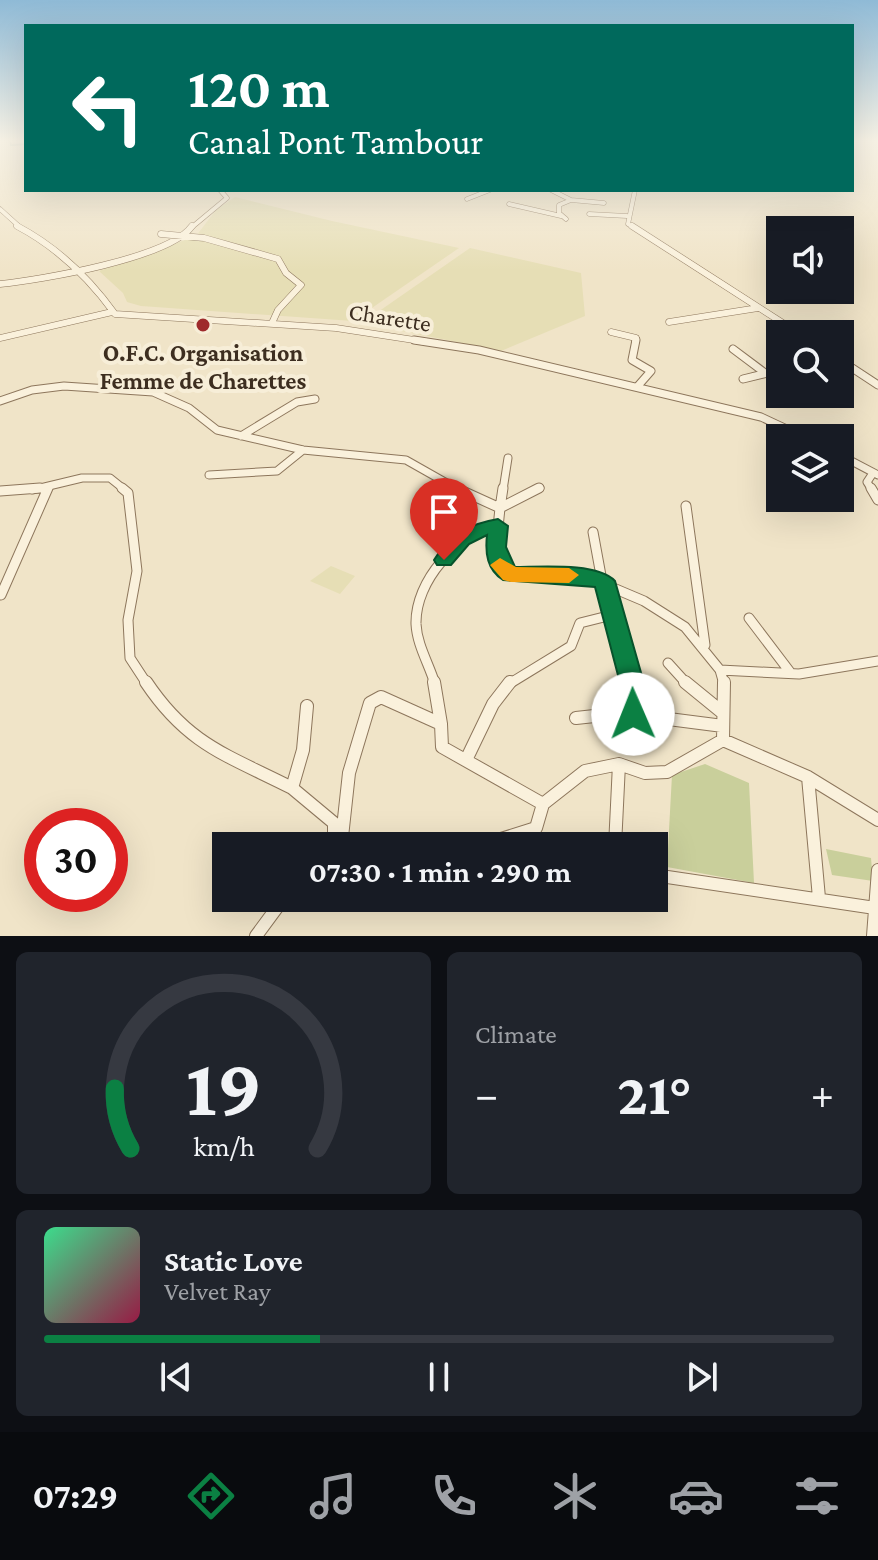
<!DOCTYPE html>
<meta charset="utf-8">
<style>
body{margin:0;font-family:"Crimson Pro",serif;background:#20242c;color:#f1f3f6;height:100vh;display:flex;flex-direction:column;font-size:30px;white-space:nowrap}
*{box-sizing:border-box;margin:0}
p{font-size:26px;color:#9ea1a6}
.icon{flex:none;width:44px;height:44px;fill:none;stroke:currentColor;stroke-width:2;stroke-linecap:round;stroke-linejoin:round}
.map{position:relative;height:936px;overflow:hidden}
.drawer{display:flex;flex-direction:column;gap:16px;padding:16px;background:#0d0f14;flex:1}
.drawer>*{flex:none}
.banner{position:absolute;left:24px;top:24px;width:830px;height:168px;border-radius:0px;box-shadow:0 8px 32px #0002;background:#00695c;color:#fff;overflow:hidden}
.controls{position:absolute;left:766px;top:216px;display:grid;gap:16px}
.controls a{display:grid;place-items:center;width:88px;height:88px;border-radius:0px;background:#171b24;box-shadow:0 8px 32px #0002;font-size:40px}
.speed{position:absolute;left:24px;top:808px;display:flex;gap:16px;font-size:40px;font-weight:700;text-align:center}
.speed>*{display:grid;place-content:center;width:104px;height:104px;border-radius:50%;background:#171b24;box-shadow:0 8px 32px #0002;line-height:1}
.speed .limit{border:12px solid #d22;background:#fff;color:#111}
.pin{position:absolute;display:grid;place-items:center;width:68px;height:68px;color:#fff;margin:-82px -34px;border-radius:50% 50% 50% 0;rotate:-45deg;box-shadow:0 0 8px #0007}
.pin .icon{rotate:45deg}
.me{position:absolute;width:88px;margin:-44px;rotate:359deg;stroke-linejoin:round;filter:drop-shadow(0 0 6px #0008)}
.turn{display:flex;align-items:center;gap:28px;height:168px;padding:0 32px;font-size:36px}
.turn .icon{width:104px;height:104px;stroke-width:2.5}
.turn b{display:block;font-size:56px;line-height:68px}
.big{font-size:60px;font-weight:700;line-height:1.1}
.drawer .tile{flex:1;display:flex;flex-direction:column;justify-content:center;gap:12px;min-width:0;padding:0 28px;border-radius:12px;background:#20242c}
.drawer .dial{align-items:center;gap:0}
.dial svg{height:208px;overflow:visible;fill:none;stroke:#363941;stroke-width:7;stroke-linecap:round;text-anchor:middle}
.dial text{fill:#f1f3f6;stroke:none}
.song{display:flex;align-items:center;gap:24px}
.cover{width:96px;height:96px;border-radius:12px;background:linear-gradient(135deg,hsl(150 70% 55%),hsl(340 70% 35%))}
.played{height:8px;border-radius:4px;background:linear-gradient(90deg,#0b8043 35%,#363941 35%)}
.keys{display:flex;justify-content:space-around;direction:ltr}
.heat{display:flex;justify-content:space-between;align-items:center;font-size:44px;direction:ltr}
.drawer .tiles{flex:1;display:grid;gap:16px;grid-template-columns:1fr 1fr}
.tile:last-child{grid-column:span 2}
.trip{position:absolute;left:212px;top:832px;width:456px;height:80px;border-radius:0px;background:#171b24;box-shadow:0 8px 32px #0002;font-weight:700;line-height:80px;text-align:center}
.dock{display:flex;height:128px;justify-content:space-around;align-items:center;background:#090b0e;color:#9ea1a6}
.dock .icon{width:56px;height:56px}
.dock .current{color:#0b8043}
.dock b{font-size:36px;color:#f1f3f6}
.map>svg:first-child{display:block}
</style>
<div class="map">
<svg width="878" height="936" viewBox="0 0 878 936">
<rect width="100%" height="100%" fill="#f0e4c8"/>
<path fill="#e6deb5" d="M235 197 332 221 459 248 353 321 141 306 127 302 123 293 99 271 196 236 216 210Z
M470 248 581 273 585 316 501 351 362 323Z
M331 566 355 576 340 594 310 581Z"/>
<path fill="#c9cf9b" d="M705 764 749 783 754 883 667 867 672 775Z
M826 849 871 858 873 881 832 875Z"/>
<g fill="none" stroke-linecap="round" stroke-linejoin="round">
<path stroke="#6f938a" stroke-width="2" d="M10 140 11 145 26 144"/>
<defs>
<path id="minor-far4" d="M551 190 571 200
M467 199 490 190
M509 204 561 216
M0 209 21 228
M589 214 627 216
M566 219 559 213V205L571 200 604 203
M191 228 227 198 220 190
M635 228 628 224 635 190"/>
<path id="minor-far3" d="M17 226C57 247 89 278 115 314L336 328 427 342
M632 226 800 334
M161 234 204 238 278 259 286 273 301 285 278 310 272 323
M0 284C40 280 170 258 192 226
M669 322 758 308
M611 332 636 338 635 342
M0 338 112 312"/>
<path id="minor-far2" d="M414 340 479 350 761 417 806 438
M636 340 632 360 651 371 637 387
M733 349 765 373
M840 360 878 385
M743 379 780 370
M0 401 32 390 64 386 153 392 189 408 217 430 303 450 406 460 459 490
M241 436 297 402 315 399
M840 455 878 475
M209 475 277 471 303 450
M32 490 82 478H110L125 490
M503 490 508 458
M535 490 540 488
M872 490 867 482 873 473"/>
<path id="minor-far1" d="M122 488 128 493 137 571 128 620 130 658 147 684
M456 488 500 508 496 547 502 569 527 575 585 576 644 601 685 627 720 670
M871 488 878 500
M0 491 40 488
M686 506 705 645
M500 508 503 488
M500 508 539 488
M593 532 602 581
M1 595 48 488
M616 614 633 684
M749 618 790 672
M668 663 687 684
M435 684C429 664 417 645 416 624 415 581 457 534 498 526
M509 684 571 646 580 623 616 614 608 587
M724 684 720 670 799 674 878 661"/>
<path id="minor" d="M146 682C188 745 227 755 292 788
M434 682 441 724
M633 682 641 715
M685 682 723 713
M307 706 303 750 292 788 334 823V846
M576 718 622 713 723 726
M723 740 724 682
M723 740 808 777 878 820
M467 758 493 704 510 682
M808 777 819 898
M341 846 349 773 370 703 381 697 441 724 442 747 543 804
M479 846 536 828 543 804 585 771 619 764 645 773 667 772 723 740
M615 846 619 764
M654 875 875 908
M256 936 284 898
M873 936 878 870"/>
</defs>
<use href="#minor-far4" stroke="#8d765c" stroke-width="5"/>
<use href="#minor-far3" stroke="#8d765c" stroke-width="7"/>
<use href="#minor-far2" stroke="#8d765c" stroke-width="9"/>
<use href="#minor-far1" stroke="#8d765c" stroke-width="11"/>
<use href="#minor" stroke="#8d765c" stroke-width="14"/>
<use href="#minor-far4" stroke="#faf1dc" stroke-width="4"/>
<use href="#minor-far3" stroke="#faf1dc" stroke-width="6"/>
<use href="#minor-far2" stroke="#faf1dc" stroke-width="7"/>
<use href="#minor-far1" stroke="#faf1dc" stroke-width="9"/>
<use href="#minor" stroke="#faf1dc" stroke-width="12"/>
</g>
<linearGradient id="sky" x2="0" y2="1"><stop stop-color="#8fbad6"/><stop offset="0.52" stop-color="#f8f3e6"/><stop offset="1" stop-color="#f8f3e6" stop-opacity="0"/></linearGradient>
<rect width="878" height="271" fill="url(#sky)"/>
<path fill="#0b8043" stroke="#07532c" stroke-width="2" d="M498 519 508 526 506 547 515 567C540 567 597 562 615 581L653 715 650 723 641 726 624 722 621 714 626 706 595 587 503 580C487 570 485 553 487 535L469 544 451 565H437L434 560C450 534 469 524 498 519Z"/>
<path fill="#f59e0b" d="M500 558 516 567 569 568 579 575 569 583 511 582 503 580 490 565Z"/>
<circle fill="#9e2a2b" stroke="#f7eed8" stroke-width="3" cx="203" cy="325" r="8"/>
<g text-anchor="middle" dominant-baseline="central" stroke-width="8" stroke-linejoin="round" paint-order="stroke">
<g font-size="24" fill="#3d2e20" stroke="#f7eed8">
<text transform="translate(390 317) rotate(9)">Charette</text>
</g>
<g font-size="24" font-weight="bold" fill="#3d2e20" stroke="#f7eed8">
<text x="203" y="352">O.F.C. Organisation<tspan x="203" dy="28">Femme de Charettes</tspan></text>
</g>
</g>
</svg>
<div class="controls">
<a><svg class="icon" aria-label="sound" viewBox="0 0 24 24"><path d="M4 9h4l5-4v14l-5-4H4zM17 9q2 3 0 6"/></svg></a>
<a><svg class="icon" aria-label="search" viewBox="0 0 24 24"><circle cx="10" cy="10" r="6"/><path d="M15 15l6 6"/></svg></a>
<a><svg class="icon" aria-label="layers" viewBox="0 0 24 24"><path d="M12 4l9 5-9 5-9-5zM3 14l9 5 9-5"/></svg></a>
</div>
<div class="speed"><div class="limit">30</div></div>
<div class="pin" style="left:444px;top:560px;background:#d93025"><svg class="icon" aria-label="arrive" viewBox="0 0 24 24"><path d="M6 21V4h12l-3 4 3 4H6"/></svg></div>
<svg class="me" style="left:633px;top:714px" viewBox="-20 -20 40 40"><circle r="19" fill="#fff"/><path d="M0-13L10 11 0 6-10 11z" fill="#0b8043"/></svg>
<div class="trip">07:30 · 1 min · 290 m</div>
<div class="banner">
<div class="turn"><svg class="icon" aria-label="left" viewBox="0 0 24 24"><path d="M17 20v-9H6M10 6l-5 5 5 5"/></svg><div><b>120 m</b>Canal Pont Tambour</div></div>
</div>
</div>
<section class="drawer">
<div class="tiles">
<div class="tile dial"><svg viewBox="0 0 100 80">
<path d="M14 69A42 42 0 1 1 86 69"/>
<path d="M14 69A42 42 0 0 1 8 46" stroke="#0b8043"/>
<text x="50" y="56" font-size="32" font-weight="700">19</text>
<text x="50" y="72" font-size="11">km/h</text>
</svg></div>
<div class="tile"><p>Climate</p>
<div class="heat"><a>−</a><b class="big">21°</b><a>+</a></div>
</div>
<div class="tile">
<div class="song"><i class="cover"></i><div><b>Static Love</b><p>Velvet Ray</p></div></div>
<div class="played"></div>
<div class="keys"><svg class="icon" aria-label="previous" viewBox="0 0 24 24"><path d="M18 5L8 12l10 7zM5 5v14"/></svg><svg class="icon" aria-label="pause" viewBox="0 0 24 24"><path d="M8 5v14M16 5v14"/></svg><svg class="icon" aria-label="next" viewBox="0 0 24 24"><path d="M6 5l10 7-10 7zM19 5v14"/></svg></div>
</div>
</div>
</section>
<nav class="dock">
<b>07:29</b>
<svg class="icon current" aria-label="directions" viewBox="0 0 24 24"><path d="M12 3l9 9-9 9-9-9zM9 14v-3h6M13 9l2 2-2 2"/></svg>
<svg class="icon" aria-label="music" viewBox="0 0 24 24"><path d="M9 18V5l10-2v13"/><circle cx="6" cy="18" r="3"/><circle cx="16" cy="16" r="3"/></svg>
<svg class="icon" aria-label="phone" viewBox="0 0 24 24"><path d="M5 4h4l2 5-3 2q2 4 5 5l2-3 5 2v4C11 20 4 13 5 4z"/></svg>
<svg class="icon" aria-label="climate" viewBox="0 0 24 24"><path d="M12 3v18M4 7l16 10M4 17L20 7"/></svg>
<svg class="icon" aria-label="car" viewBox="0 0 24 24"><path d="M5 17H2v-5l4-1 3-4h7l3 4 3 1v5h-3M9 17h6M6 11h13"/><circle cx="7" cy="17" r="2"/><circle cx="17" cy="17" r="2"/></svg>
<svg class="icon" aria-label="filters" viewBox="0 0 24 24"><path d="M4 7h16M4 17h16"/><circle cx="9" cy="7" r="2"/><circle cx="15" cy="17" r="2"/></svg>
</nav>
